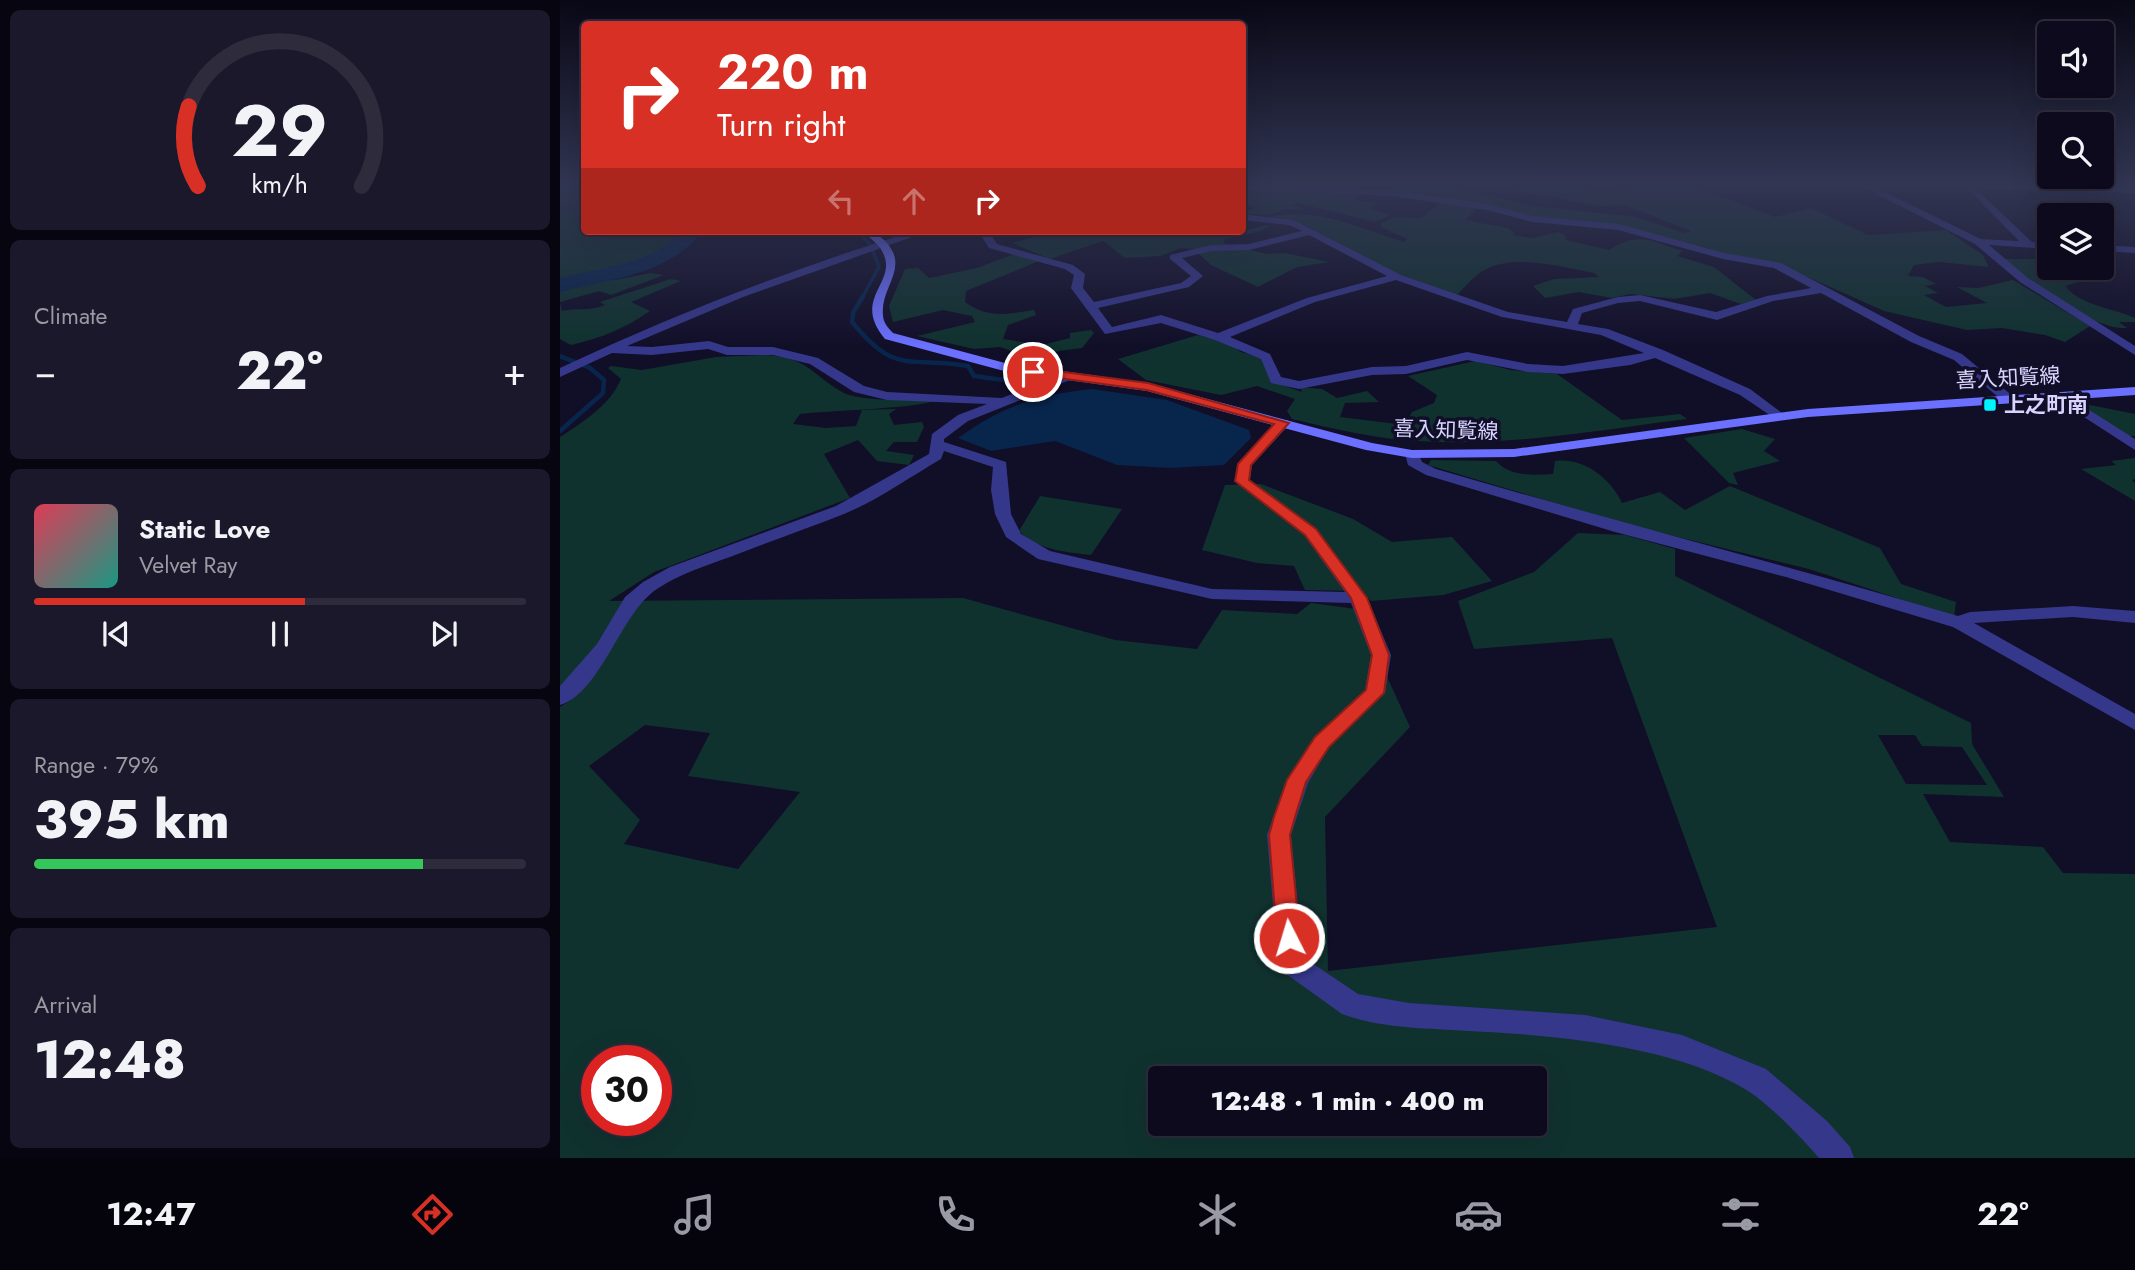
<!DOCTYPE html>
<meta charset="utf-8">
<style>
body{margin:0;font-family:Jost,"Noto Sans JP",sans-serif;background:#1b182b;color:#f1f3f6;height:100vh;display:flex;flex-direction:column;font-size:26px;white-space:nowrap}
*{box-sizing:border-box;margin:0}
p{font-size:23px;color:#9a9aa4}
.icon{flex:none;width:38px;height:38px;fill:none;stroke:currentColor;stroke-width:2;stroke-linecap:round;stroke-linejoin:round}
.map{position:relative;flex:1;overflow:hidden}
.panel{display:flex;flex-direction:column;gap:10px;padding:10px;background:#070610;width:560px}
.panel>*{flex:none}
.hud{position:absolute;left:21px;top:21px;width:665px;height:214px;border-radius:7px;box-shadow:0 7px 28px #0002,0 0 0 2px #2d2b3c;background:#d93025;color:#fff;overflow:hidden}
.controls{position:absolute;left:1477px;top:21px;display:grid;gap:14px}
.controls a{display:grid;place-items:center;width:77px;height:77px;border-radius:7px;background:#0d0a1e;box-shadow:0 7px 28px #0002,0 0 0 2px #2d2b3c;font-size:35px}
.speed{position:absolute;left:21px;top:1045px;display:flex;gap:14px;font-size:35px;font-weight:700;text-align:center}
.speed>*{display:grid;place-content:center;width:91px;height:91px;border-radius:50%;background:#0d0a1e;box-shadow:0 7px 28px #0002,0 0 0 2px #2d2b3c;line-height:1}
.speed .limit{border:10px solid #d22;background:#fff;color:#111}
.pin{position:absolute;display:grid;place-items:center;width:60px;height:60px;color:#fff;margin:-30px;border:4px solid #fff;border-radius:50%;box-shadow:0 2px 7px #0007}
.me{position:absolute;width:77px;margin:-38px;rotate:355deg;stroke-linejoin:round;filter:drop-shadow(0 0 5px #0008)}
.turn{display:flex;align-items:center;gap:24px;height:147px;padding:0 21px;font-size:32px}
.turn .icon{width:91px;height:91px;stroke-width:2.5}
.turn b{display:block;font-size:49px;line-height:60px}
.lanes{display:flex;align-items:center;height:66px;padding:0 21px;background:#0003;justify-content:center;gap:35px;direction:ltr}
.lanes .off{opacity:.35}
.big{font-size:52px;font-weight:800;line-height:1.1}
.panel .card{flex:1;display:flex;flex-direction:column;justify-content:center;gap:10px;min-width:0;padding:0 24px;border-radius:10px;background:#1b182b}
.panel .dial{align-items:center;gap:0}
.dial svg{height:182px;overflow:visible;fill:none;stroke:#2d2b3c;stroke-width:7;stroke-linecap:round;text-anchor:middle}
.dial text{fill:#f1f3f6;stroke:none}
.song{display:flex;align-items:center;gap:21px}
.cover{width:84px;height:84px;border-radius:10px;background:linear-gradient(135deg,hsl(350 70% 55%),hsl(170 70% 35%))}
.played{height:7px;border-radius:4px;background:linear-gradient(90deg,#d93025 55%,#2d2b3c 55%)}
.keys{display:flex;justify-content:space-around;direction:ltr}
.heat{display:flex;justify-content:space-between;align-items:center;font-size:38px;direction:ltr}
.charge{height:10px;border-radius:5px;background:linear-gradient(90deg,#34c759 79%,#2d2b3c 0)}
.trip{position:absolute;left:588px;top:1066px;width:399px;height:70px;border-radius:7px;background:#0d0a1e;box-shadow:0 7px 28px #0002,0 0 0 2px #2d2b3c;font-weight:800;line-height:70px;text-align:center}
.dock{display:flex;height:112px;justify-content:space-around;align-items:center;background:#05040c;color:#9a9aa4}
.dock .icon{width:49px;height:49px}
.dock .active{color:#d93025}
.dock b{font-size:32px;color:#f1f3f6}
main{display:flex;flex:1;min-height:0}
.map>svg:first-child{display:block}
</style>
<main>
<section class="panel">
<div class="card dial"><svg viewBox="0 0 100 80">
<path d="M14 69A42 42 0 1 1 86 69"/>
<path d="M14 69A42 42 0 0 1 10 34" stroke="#d93025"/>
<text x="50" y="56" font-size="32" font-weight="700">29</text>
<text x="50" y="72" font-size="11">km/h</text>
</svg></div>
<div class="card"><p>Climate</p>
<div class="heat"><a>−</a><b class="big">22°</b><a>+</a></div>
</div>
<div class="card">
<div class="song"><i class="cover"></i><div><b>Static Love</b><p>Velvet Ray</p></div></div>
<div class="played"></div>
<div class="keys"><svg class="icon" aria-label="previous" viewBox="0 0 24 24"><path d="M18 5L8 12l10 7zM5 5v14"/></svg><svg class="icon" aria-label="pause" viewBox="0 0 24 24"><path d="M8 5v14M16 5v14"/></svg><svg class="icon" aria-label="next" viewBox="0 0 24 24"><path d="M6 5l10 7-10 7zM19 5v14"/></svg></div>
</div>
<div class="card"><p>Range · 79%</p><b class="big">395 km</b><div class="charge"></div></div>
<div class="card"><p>Arrival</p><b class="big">12:48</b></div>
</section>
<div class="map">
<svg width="1575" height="1158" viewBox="0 0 1575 1158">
<rect width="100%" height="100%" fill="#110e28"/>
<path fill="#10322f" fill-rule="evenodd" d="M0 185H24V231H129L127 236 69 267 70 272 50 277 55 280 90 273 104 275 51 295 39 291 0 302Z
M839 185H883L972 206 1076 217 1124 233 1131 231 1065 205 1037 206 984 195 948 191 966 188 956 185H1014L1043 193 1083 185H1129L1215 217 1251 208 1308 235 1386 230 1423 255 1429 267 1379 262 1354 265 1348 276 1363 277 1376 284 1365 286 1378 293 1364 295 1386 307 1427 303 1397 287 1418 288 1453 280 1530 326 1505 342 1485 335 1442 328 1407 330 1324 311 1221 265 1164 254 1083 231 975 217 830 191Z
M683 188 798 194 794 200 816 204 810 209 830 215 815 222 739 203 731 205 746 210 727 209 708 215 683 214 682 210H692L694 207 683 205Z
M882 202 918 207 905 220 948 228 954 233 953 235 972 238 998 232 1005 235 1006 240 1049 250C1078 231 1092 241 1122 251L1117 256 1154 267 1196 300 1181 304 1150 293 1114 299 1071 294 1052 298 1019 292 985 298 973 286 994 279 1039 277 1034 273C1000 267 952 252 921 272 912 278 904 288 897 295L838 274 735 220 710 217C756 206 801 229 844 242L847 239 821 227V223L835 217 861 218Z
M707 225 710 226 698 232 665 239 664 243 706 254 725 253 769 262 737 267 698 287 651 265 634 249 621 248 600 256 565 258 543 241 490 259 452 243 477 236 467 231H668L670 234Z
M454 254 479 261 406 291 405 302C429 319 446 314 474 310L476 315 448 325 443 339 482 345 510 338V333L531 330 534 333 522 348 498 351 475 366 458 359 460 354 440 347 414 349 357 336 415 322 412 316 383 310 333 322 329 306 345 269 358 268 369 278 417 268Z
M1445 259H1485L1489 261V268H1512L1539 276 1505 286C1521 306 1553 308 1575 318V322H1559L1567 328C1533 331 1470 282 1445 259Z
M111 279 121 281 71 302 90 311C64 329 41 338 11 345L0 339V303L2 311C19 307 28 312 45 305L40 302Z
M638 335 667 342 681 352 700 357 711 381 742 392 740 387 762 389 777 398 807 391 819 402 785 403 780 417 845 425 852 412 874 403 877 395 848 376 915 361 951 370 997 374 1062 420 1120 414 1127 419C1038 430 949 447 859 441 816 439 774 429 732 419L727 411 735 399 697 386 661 395 586 380 558 359Z
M206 355C251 359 249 373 282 392 299 402 354 400 375 400 366 408 262 411 240 414L233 424 266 428 296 426 302 410 336 409 329 414 334 425 362 422 364 427 357 442H334L326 451 354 455 349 465 317 461 298 440 264 454 290 498 94 572 49 601 403 598 555 640 637 649 662 610 737 614 751 603 796 609 850 727 765 817 768 971 1157 927 1052 638 914 649 898 601 974 572 1018 533 1065 535 1115 549V576L1411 723 1412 744 1444 797 1363 794 1390 842 1483 847 1503 873 1575 874V1158H0V707L12 699 0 702V437C22 423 51 404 61 379L48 368 51 366 82 370 156 357ZM85 725 150 733 128 776 240 792 178 869 64 844 80 820 29 766ZM1318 735H1355L1362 746 1402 747 1427 785 1346 784ZM37 1060H96V1120H37ZM600 1078H975V1124H600Z
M1525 404 1575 414V436H1568L1521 405Z
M1182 429 1215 439 1204 451 1220 461 1173 473 1178 485 1169 483 1124 438Z
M1575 458V479L1572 480 1575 483V501L1521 469 1556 465 1551 461Z
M871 460 936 461C950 477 974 475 993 474L995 461C1024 457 1051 479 1062 503L1100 492 1125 510 1170 486 1320 548 1341 584 1396 602 1394 617 1249 569 1069 525 868 465Z
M701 484 793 519 832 542 892 537 932 581 883 595 811 601 802 591 745 590 734 566 697 563 642 550 665 485Z
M480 496 562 509 531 555C506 552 477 550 459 531Z"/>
<path fill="#08254c" d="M532 389 607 400 689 430 691 438 664 465 610 468 557 465 495 441 431 451 398 438C444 405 477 395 532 389Z"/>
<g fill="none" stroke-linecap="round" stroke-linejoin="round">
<path stroke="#08254c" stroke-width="3.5" d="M296 231 310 244
M302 298 319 267 313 251"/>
<path stroke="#08254c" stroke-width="4.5" d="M303 296 293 313 292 322C335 374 344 357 401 365L408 366 414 376 479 385
M0 356 30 368 44 380 43 393 0 431"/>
<path fill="#08254c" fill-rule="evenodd" d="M122 231H142C112 274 47 280 0 292V278C39 268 94 264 122 231Z"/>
<path fill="#35378a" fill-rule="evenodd" d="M682 185 832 190 927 204 973 216 1059 224 1164 253 1221 263 1359 336 1402 354 1455 398 1453 401H1443L1394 360 1351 342 1261 293 1213 301 1157 320 1080 301 1058 303 1022 313 1018 324 1048 329 1103 350 1190 389 1222 413 1224 416 1217 420 1180 395 1095 358 1070 365 1003 374 968 372 907 360 846 374 812 375 739 389 711 383 701 359 655 340 601 323 545 334 511 288 514 275 505 269 429 248 418 231H428L437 244 513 265 525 274 523 288 534 302 621 283 631 276 610 259V255L651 245 689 244 742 231 729 225 682 220V214L734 220 841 275 948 312 1007 322 1013 309 1058 297 1080 295 1156 312 1207 296 1251 288 1214 268 1163 259 1058 230 973 222 927 210 832 196 682 189ZM749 235 827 276 747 298 658 333 601 315 552 327 538 308 629 287 643 276 622 258 651 251 689 250ZM836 280 942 317 1041 335 1084 353 1003 366 968 364 907 352 846 366 812 367 739 381 721 377 710 354 670 337 755 302Z
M1404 185 1575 187V193L1416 189 1472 242 1489 243V249L1415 244 1414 242 1419 239 1459 241Z
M354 231H369L183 297 67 346 92 347 149 341 168 347H213L258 358 304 386 327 392 442 398 500 374H510V380L408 421 384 439V442L446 462 451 514 461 534 490 551 652 589 785 592 744 535 674 481 680 461 718 420H728V426L692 465 690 480 756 529 807 598 831 655 825 693 769 747 748 783 731 835 743 957 798 994 849 1003 1025 1015 1122 1035 1206 1069 1267 1121 1290 1147 1294 1158H1259C1242 1138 1207 1102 1185 1089 1112 1045 993 1035 909 1031 867 1028 823 1029 782 1014L722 971 718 963 707 835 726 781 755 737 805 690 811 655 791 603 652 599 478 559 446 537 435 514 431 490 433 467 384 451 381 459C350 477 318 500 284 514 246 529 208 542 170 557 145 566 119 574 97 589 61 612 41 693 0 705V686L37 644 65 597 83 582 110 567 276 506 369 454 372 434 398 415 427 404 327 400 294 392 250 364 213 355H167L148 349 92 355 52 353 0 377V368C114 314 232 269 354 231Z
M1542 245 1575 247V253L1542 251Z
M1501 392 1575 439V450L1496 399V393Z
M852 450 857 451 862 462 876 469C1050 520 1225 565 1398 616L1410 612 1513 606 1575 611V623L1513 617 1414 623 1575 714V730L1393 627 1226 577 1055 532 866 475 848 465 845 454Z"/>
<path fill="#35378a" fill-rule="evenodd" d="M1299 185H1310L1423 240 1468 278 1575 346V355L1460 282 1415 244Z"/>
<path fill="#6b70ff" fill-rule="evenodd" d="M302 231C313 231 318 234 326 242 350 268 320 287 323 315 323 322 328 328 333 333L445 363 588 383 812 443 852 450 954 449 1248 409 1575 387V395L1248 417 954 457 852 458 806 450 587 391 444 371 325 339C290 297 340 283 322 251 318 243 308 237 302 231Z"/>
</g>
<linearGradient id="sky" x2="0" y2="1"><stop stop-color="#090816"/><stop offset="0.53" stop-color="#323653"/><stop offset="1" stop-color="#323653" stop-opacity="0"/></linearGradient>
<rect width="1575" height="347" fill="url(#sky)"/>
<path fill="#d93025" stroke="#8d1f18" stroke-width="2" d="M473 368 588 383 729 423 691 465 689 480 756 529 807 598 829 655 824 693 769 747 746 782 735 817 730 835 740 938 737 945 729 948 720 945 717 938 709 835 714 817 727 780 755 737 806 690 812 655 791 598 745 535 675 481 678 464 714 424 587 390 469 374V369Z"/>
<rect fill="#00f4ff" stroke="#110e28" stroke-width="2.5" x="1423" y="398" width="14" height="14" rx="3.5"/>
<g text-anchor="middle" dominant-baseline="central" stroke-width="7" stroke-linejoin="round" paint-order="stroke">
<g font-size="21" fill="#d7d4ff" stroke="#110e28">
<text transform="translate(1448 378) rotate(-3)">喜入知覧線</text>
<text transform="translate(886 430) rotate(2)">喜入知覧線</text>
</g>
<g font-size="21" font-weight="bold" fill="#d7d4ff" stroke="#110e28" text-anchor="start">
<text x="1444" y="405">上之町南</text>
</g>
</g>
</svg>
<div class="controls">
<a><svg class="icon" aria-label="sound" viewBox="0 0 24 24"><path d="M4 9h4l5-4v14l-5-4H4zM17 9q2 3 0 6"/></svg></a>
<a><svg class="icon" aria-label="search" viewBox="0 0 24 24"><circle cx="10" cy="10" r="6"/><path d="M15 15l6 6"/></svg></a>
<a><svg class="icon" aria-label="layers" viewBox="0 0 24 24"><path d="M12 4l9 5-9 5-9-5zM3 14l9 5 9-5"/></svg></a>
</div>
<div class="speed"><div class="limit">30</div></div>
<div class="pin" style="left:473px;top:372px;background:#d93025"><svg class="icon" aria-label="arrive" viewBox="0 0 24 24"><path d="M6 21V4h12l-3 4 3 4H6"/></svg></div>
<svg class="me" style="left:729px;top:938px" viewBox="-20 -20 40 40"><circle r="17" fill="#d93025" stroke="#fff" stroke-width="3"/><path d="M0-11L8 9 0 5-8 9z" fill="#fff"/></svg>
<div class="trip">12:48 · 1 min · 400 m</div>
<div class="hud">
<div class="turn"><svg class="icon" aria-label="right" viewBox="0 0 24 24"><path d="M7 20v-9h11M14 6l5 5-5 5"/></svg><div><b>220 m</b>Turn right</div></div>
<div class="lanes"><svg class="icon off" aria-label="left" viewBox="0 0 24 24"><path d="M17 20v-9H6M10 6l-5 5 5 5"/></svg><svg class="icon off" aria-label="ahead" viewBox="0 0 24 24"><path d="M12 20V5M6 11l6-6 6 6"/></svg><svg class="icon" aria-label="right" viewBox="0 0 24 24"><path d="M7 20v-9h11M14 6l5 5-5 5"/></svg></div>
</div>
</div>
</main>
<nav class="dock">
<b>12:47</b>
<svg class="icon active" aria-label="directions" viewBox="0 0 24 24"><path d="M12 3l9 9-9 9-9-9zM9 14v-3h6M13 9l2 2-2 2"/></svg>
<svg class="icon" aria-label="music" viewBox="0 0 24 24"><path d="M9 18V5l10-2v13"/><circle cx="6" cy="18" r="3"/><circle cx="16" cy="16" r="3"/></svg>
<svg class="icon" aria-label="phone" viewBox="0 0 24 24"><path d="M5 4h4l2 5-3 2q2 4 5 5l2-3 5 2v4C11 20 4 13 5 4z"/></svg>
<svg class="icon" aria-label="climate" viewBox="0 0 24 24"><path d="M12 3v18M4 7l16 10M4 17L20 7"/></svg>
<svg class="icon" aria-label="car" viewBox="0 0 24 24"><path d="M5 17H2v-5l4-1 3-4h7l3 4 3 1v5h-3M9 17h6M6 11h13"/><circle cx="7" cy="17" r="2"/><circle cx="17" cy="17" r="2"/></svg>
<svg class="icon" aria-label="filters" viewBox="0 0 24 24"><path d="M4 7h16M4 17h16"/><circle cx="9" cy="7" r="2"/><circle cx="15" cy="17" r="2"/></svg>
<b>22°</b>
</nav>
